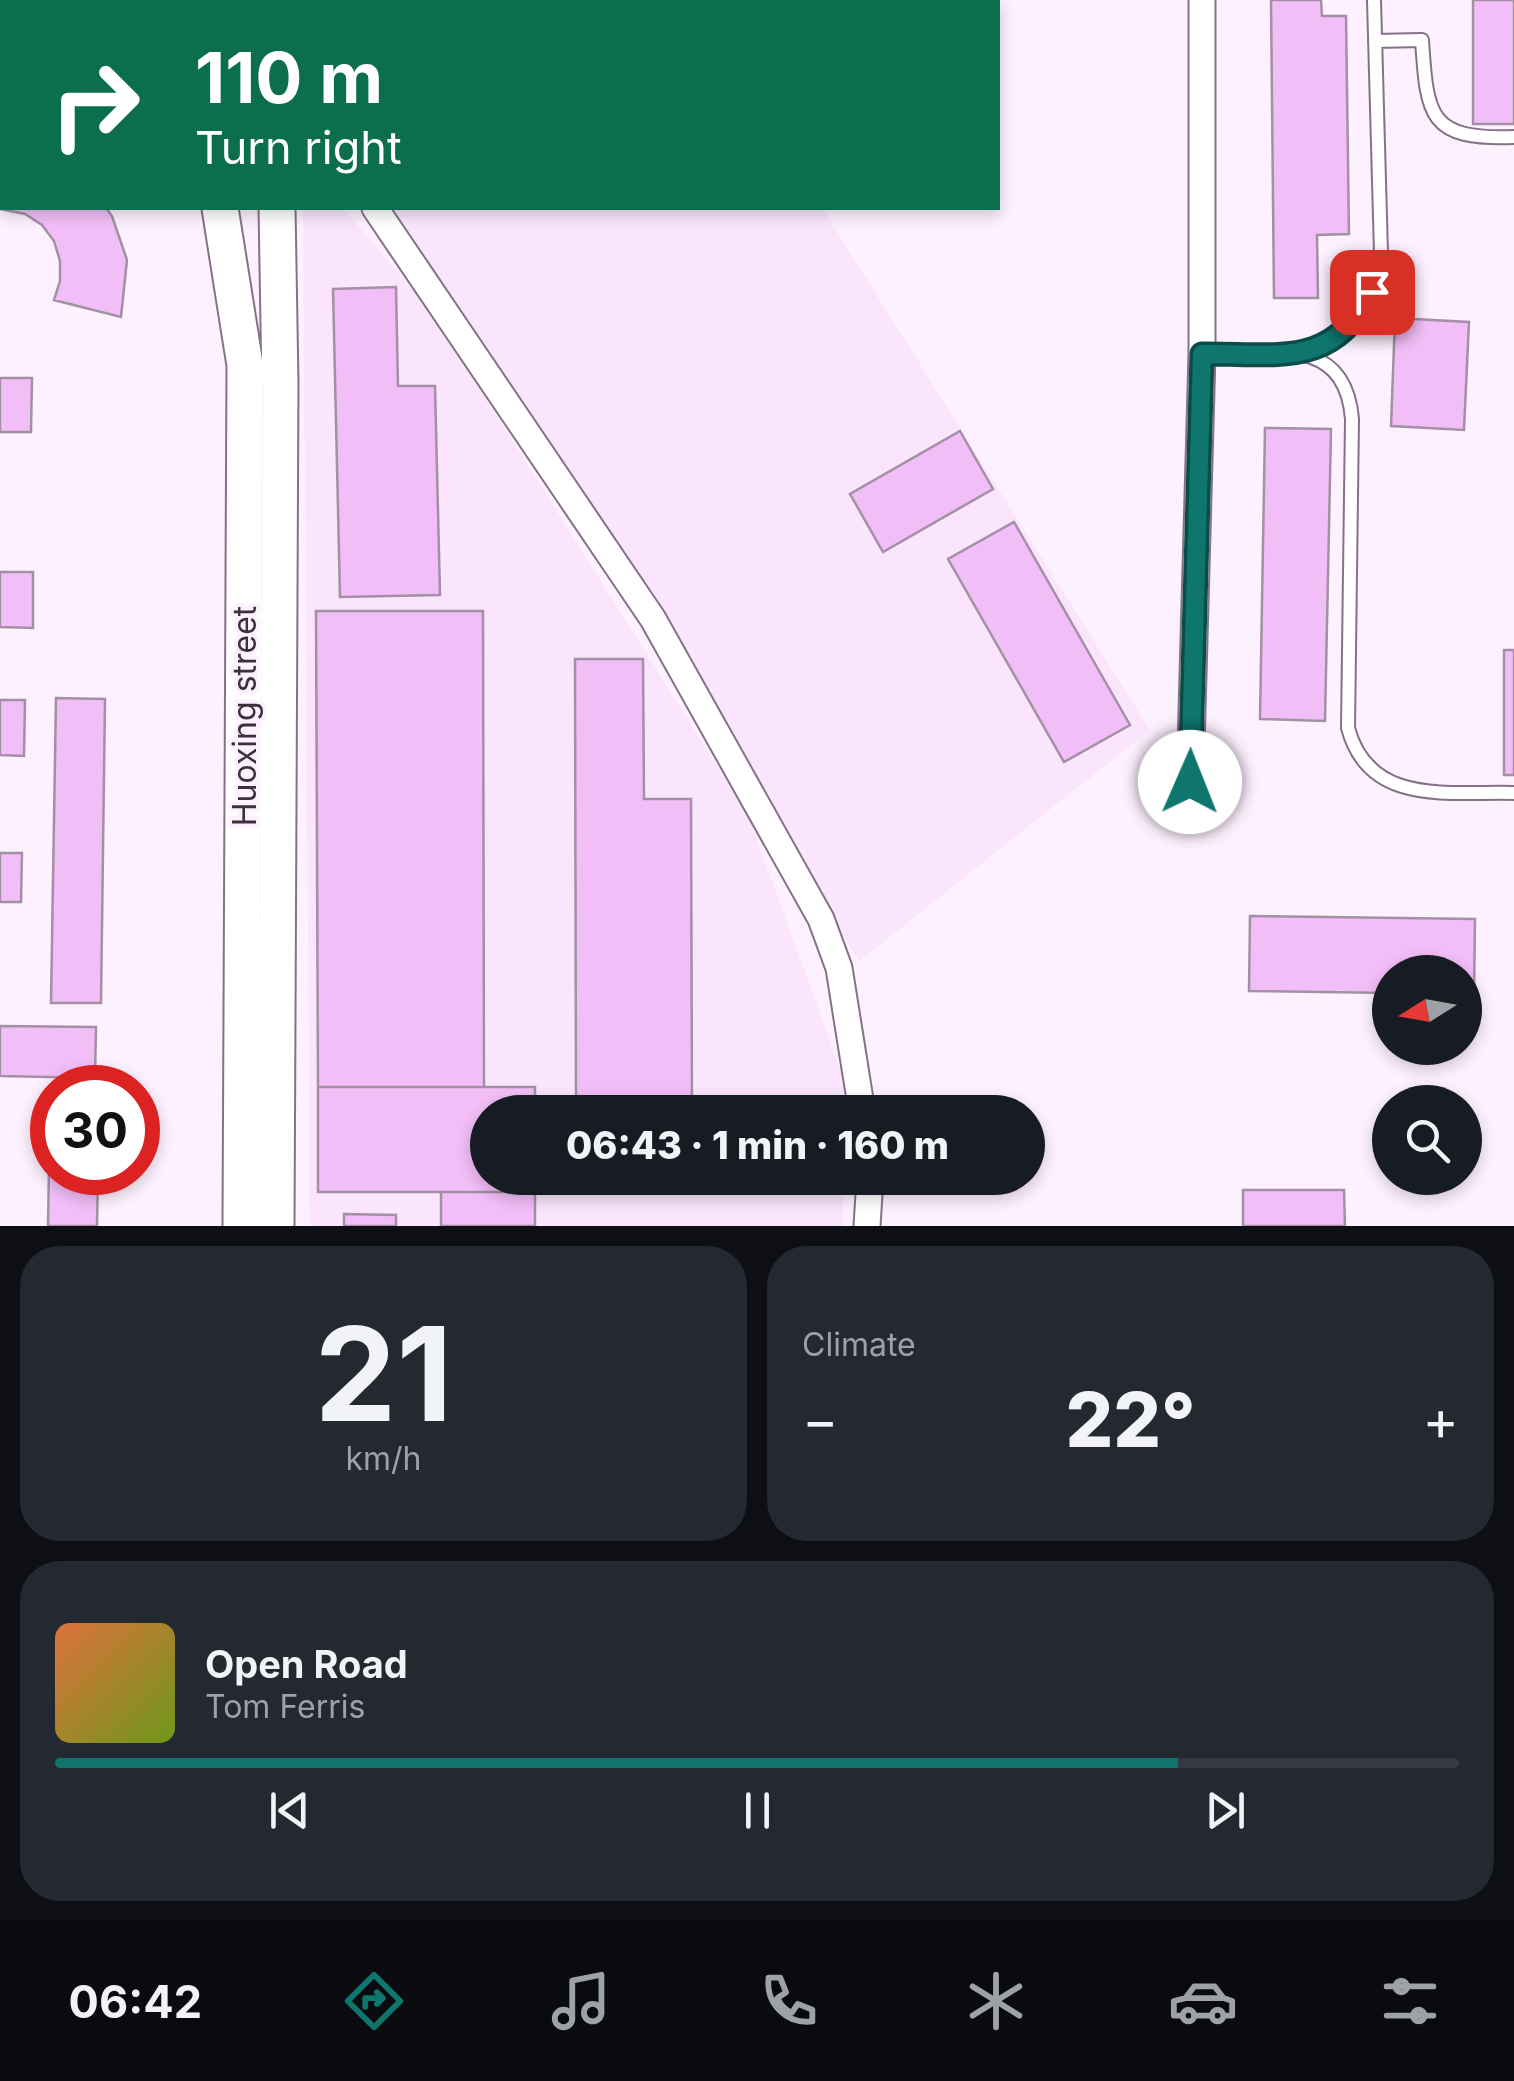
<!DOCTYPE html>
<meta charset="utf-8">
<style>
body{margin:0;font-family:Inter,sans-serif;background:#242831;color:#f1f3f6;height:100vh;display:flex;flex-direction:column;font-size:38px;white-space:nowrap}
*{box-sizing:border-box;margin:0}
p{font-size:32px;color:#9ea1a6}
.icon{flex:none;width:55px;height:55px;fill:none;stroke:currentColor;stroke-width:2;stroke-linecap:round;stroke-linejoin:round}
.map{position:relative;height:1226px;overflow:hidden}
.panel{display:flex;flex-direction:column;gap:20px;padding:20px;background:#0d0f14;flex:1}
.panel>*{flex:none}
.guide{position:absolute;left:0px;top:0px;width:1000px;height:210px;box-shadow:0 5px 15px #0003;background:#0b6e4f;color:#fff;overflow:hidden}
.needle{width:65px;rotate:259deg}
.fabs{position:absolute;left:1372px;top:955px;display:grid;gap:20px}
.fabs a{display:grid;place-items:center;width:110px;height:110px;border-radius:50%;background:#171b24;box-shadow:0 5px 15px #0003;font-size:50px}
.speed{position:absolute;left:30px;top:1065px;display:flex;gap:20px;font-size:50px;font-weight:700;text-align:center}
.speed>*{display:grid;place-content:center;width:130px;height:130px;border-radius:50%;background:#171b24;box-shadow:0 5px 15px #0003;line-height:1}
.speed .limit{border:15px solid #d22;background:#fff;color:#111}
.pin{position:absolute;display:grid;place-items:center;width:85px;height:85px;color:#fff;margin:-42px;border-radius:20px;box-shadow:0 5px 15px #0006}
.me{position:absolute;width:110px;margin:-55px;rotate:1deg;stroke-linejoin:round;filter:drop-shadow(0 0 8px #0008)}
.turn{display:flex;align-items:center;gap:35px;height:210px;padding:0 30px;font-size:45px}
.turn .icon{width:130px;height:130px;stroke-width:2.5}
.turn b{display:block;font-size:70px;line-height:85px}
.big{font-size:75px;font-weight:800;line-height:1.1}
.panel .widget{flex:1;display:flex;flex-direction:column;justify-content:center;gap:15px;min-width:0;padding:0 35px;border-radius:40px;background:#242831}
.panel .dial{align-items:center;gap:0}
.dial b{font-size:130px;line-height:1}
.song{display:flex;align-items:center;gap:30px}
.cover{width:120px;height:120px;border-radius:15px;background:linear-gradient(135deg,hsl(20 70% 55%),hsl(80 70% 35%))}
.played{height:10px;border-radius:5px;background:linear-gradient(90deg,#0f766e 80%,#363941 80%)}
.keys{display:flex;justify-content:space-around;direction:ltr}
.heat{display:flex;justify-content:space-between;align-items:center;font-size:55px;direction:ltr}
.panel .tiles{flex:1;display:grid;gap:20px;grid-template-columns:1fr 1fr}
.widget:last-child{grid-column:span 2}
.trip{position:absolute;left:470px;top:1095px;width:575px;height:100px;border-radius:50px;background:#171b24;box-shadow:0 5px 15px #0003;font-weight:800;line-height:100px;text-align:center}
.menu{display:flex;height:160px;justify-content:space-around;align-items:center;background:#090b0e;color:#9ea1a6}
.menu .icon{width:70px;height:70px}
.menu .active{color:#0f766e}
.menu b{font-size:45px;color:#f1f3f6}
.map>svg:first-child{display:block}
</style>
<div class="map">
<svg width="1514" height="1226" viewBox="0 0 1514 1226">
<rect width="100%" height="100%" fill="#fef1ff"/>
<path fill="#fae5fd" d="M252 0H691L693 2H253Z
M303 208H343L431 311 748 815 843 1076V1112H488V1178H843V1226H310Z
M383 208H822L1150 730 859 961Z"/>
<path fill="#f2bef8" stroke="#a390a5" stroke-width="2.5" d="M264 0H411L407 2Z
M1271 0H1321L1322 16H1346L1349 234 1317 235 1318 298H1274Z
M1473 0H1514V124H1473Z
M0 143 2 208H106L112 216 127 260 121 317 54 300 60 281V261L54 241 42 225 25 214 0 209Z
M396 287 398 386H435L440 595 340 597 333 289Z
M1395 318 1469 322 1464 430 1391 426Z
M0 378H32L31 432H0Z
M1265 428 1331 429 1325 721 1260 719Z
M960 431 993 489 883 552 850 494Z
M1014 522 1130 725 1064 762 948 559Z
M0 572H33V628L0 627Z
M316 611H483L484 1087H318Z
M1504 650H1514V775H1504Z
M575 659H643L644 799H691L692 1112H576Z
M56 698 105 699 101 1003H51Z
M0 700H25L24 756 0 755Z
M0 853H22L21 902H0Z
M1250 916 1475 919 1474 995H1465V972H1390V993L1249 991Z
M0 1026 96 1027 95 1078 0 1076Z
M318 1087H535V1112H488V1178H535V1192H318Z
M50 1107H52V1172H98L97 1226H48Z
M564 1178H712V1182H564Z
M1243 1190H1344L1345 1226H1243Z
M441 1192H535V1226H441Z
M344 1214 396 1215V1226H344Z"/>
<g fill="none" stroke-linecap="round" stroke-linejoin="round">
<defs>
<path id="lane" d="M39 0 41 2
M1375 41 1422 40C1427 117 1429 140 1514 137
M1308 353C1352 333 1375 301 1381 253L1374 0
M1202 354C1266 353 1345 332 1352 419L1348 728C1369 807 1450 791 1514 793"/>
<path id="street" d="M236 0 237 2
M140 2 145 0
M0 68 2 67
M375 208 653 619 821 919 839 968 862 1112
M1190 782 1202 354V0
M867 1226 870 1178"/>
<path id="secondary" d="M171 0 173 2
M220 208 245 365 241 1226
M276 1226 280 383 277 208"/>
</defs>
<use href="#lane" stroke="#857287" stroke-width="16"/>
<use href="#street" stroke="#857287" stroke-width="29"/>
<use href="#secondary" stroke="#857287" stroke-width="39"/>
<use href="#lane" stroke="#fff" stroke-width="12"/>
<use href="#street" stroke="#fff" stroke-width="25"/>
<use href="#secondary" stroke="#fff" stroke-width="35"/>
</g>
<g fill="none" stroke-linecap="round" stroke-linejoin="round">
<defs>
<path id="route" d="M1190 782 1202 354C1277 353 1332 370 1372 292"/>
</defs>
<use href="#route" stroke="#0a4d48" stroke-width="25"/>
<use href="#route" stroke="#0f766e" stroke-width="18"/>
</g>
<g text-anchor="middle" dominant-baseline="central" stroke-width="8" stroke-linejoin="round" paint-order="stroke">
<g font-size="32" fill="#3a323b" stroke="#fef1ff">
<text transform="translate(244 716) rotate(-90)">Huoxing street</text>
</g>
</g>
</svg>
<div class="fabs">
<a><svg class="needle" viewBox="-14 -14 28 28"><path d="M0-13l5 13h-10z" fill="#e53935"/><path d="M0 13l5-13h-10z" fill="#9ea1a6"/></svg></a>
<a><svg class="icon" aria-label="search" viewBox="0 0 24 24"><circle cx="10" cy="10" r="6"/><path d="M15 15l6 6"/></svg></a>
</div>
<div class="speed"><div class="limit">30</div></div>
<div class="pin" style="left:1372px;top:292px;background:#d93025"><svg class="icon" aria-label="arrive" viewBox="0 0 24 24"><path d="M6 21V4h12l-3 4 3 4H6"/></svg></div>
<svg class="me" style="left:1190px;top:782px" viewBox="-20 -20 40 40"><circle r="19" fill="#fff"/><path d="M0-13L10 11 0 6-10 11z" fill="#0f766e"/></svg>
<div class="trip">06:43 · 1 min · 160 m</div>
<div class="guide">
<div class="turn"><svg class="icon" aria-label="right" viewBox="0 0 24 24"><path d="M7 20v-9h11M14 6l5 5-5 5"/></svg><div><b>110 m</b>Turn right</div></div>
</div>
</div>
<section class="panel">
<div class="tiles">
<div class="widget dial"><b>21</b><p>km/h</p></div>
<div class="widget"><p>Climate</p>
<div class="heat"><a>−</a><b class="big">22°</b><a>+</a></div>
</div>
<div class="widget">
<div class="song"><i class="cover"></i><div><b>Open Road</b><p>Tom Ferris</p></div></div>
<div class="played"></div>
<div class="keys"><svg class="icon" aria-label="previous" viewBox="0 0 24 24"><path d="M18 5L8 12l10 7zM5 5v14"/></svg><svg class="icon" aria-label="pause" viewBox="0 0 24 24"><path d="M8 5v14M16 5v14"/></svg><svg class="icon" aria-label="next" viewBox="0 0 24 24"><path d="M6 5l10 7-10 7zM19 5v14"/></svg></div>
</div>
</div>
</section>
<nav class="menu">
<b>06:42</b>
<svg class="icon active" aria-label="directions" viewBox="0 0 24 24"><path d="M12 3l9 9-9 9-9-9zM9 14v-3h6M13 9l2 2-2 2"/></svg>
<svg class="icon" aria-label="music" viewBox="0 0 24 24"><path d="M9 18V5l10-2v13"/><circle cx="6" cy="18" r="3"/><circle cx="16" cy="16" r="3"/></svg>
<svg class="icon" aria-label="phone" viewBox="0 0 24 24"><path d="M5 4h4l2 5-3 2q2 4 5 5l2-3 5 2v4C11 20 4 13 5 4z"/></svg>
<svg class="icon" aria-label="climate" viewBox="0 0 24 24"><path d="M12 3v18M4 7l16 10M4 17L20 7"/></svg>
<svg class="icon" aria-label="car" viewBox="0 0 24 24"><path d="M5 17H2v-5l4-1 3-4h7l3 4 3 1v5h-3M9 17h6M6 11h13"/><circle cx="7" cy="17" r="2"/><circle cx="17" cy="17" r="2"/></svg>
<svg class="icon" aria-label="filters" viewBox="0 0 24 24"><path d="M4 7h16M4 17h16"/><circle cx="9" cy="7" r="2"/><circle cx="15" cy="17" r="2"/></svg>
</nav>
